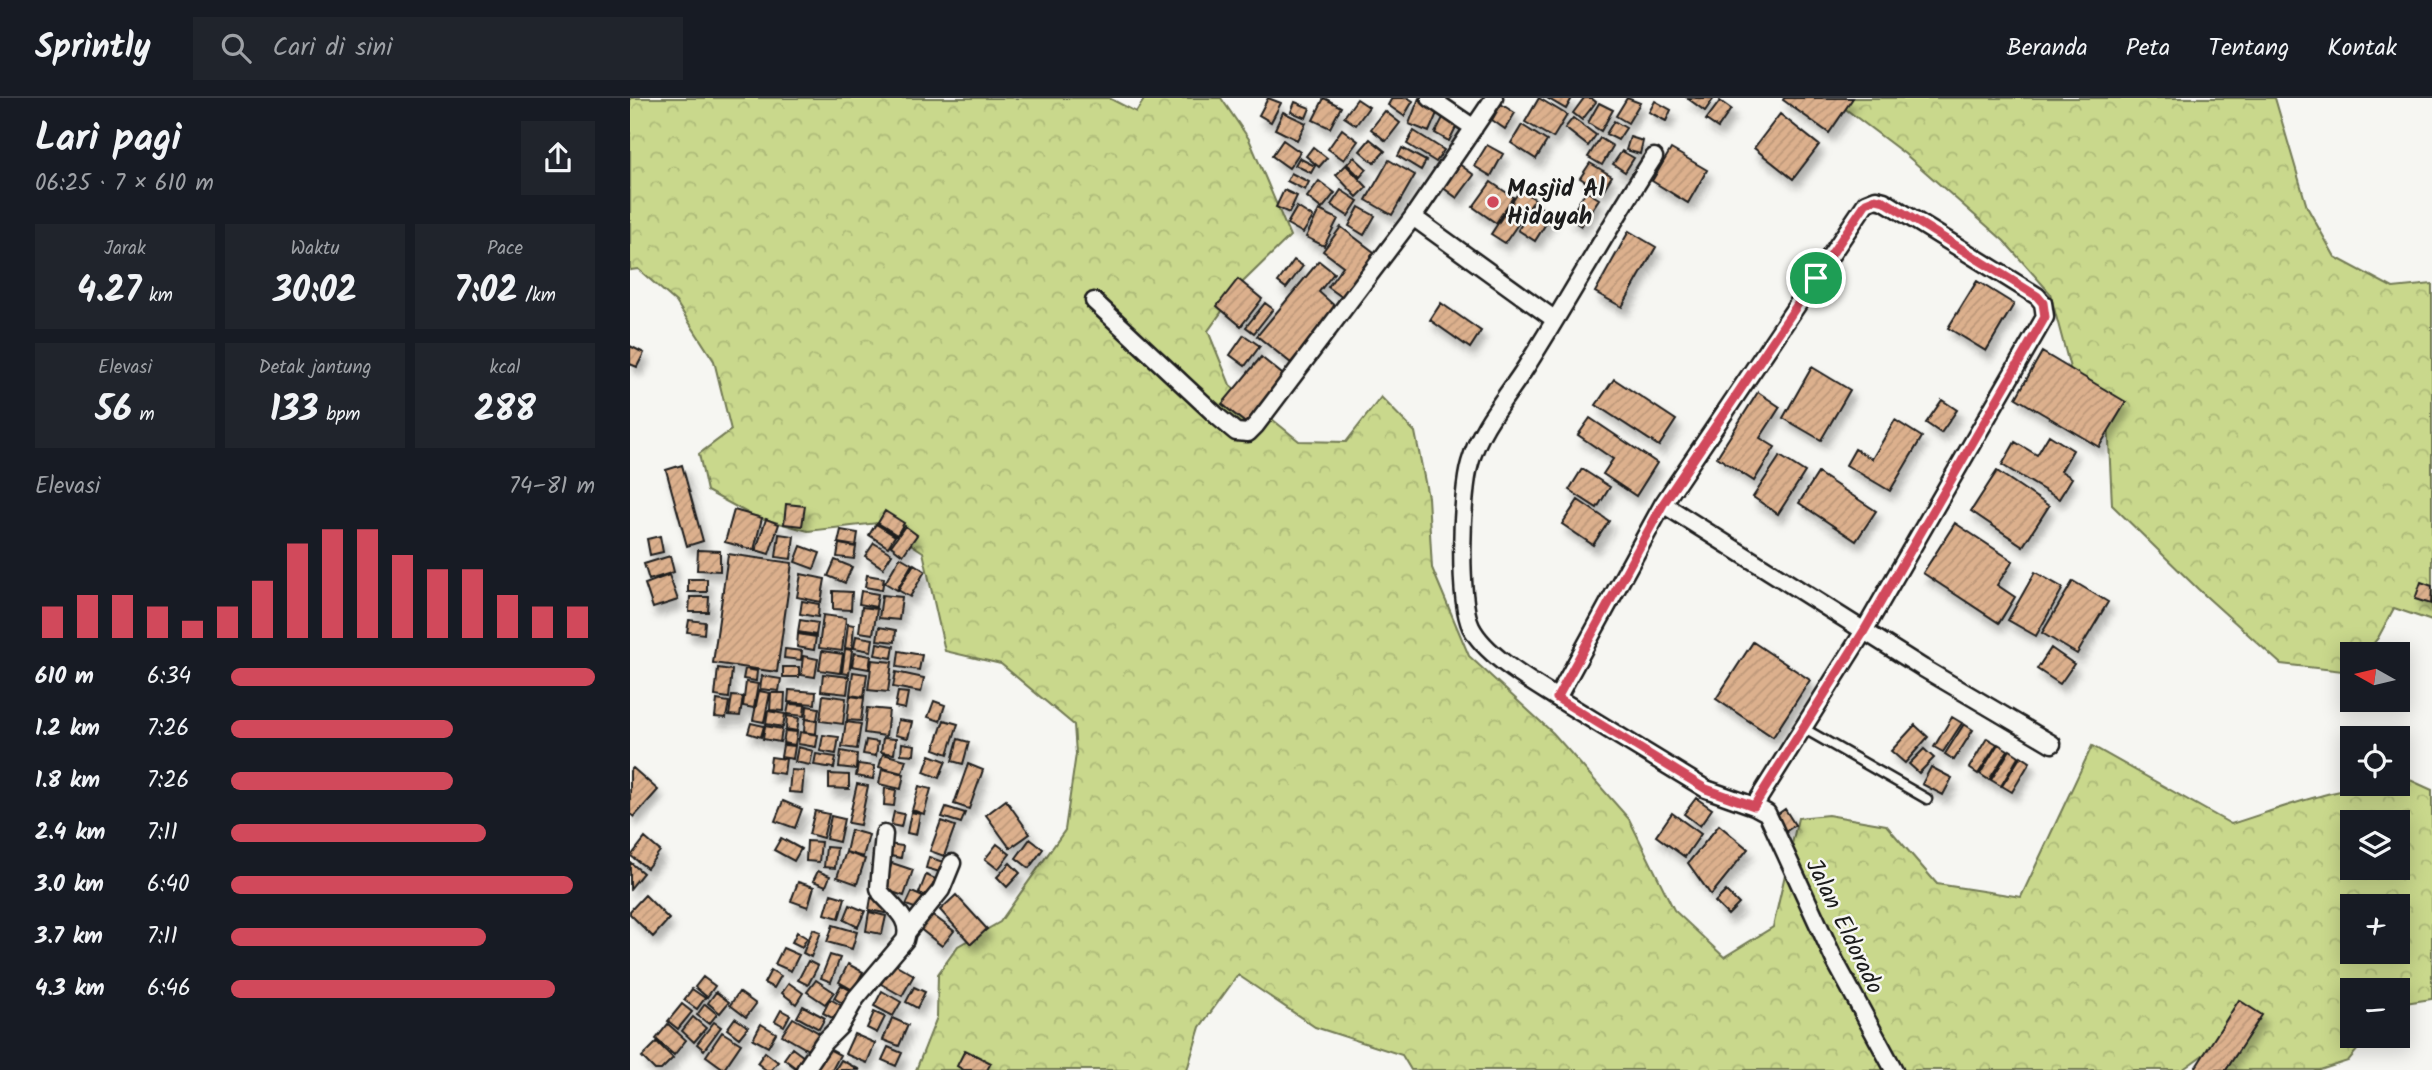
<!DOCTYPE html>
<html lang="id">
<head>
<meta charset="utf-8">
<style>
  body { margin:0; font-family:Kalam,sans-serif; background:#20242c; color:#f1f3f6; height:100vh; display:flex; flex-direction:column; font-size:26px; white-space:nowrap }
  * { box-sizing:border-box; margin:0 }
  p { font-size:23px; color:#9ea1a6 }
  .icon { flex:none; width:38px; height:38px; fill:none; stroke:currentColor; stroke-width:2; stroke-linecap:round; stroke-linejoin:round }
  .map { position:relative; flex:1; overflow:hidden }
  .details { display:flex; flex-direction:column; background:#171b24; width:630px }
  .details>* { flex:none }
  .needle { width:46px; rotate:278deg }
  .buttons { position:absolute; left:1710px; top:544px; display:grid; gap:14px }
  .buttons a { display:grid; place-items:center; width:70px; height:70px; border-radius:0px; background:#171b24; box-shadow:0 4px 18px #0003; font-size:35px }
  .pin { position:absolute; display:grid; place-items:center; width:60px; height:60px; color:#fff; margin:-30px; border:4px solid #fff; border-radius:50%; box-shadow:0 2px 7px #0007 }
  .round { display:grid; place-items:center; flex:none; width:74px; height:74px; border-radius:0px; background:#20242c }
  .headline { display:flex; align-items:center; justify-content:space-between; height:119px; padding:0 35px }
  h1 { font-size:38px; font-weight:700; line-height:52px }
  .stats { display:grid; grid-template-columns:repeat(3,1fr); gap:10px; height:119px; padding:7px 35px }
  .stats div { display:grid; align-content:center; border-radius:0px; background:#20242c; text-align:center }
  .stats b { font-size:35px; font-weight:700 }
  .stats small { font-size:19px; font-weight:400 }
  .stats p { font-size:19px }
  .chart { height:196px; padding:14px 35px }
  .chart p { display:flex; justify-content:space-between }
  .chart svg { width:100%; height:126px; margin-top:7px; stroke:#d1495b; stroke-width:6 }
  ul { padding:0 35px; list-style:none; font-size:23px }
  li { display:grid; grid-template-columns:112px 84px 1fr; align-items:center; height:52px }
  li i { height:18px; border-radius:9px; background:#d1495b }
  header { display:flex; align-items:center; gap:42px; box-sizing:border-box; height:98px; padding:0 35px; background:#171b24; border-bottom:2px solid #363941 }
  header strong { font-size:33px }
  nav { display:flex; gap:38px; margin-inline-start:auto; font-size:24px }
  .search { width:490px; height:63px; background:#20242c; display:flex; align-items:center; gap:18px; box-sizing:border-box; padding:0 24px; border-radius:0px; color:#9ea1a6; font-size:26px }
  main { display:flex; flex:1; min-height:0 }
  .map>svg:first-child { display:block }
  .forest { fill:url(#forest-crowns); stroke:#727a54; stroke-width:2; fill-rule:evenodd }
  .building { fill:url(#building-hatch); stroke:#1c1c1c; stroke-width:2; filter:url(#shadow) }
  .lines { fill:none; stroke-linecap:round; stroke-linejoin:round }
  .lane-casing { stroke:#1c1c1c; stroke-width:13 }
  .street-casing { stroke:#1c1c1c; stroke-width:21 }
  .lane { stroke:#f6f6f2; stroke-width:8 }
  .street { stroke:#f6f6f2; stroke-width:16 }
  .route-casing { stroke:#fff; stroke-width:14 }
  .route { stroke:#d1495b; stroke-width:9 }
  .poi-dot { fill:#d1495b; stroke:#f6f6f2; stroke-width:2.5 }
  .labels { text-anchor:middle; stroke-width:5; stroke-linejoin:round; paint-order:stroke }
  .poi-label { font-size:24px; font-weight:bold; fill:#1c1c1c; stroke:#f6f6f2; text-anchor:start }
  .street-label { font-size:24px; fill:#1c1c1c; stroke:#f6f6f2 }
</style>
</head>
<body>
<header>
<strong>Sprintly</strong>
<div class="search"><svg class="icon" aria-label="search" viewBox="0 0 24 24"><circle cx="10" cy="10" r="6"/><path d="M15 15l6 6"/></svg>Cari di sini</div>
<nav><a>Beranda</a><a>Peta</a><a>Tentang</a><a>Kontak</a></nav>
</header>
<main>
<section class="details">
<div class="headline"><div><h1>Lari pagi</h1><p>06:25 · 7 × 610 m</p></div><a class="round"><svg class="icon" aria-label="share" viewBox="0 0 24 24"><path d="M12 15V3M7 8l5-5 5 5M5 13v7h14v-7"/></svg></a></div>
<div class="stats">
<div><p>Jarak</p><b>4.27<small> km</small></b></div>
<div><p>Waktu</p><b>30:02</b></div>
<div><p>Pace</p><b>7:02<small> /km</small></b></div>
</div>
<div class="stats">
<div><p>Elevasi</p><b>56<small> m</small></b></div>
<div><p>Detak jantung</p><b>133<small> bpm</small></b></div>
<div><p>kcal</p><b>288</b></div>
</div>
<div class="chart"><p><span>Elevasi</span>74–81 m</p>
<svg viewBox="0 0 160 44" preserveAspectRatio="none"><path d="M5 44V33M15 44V29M25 44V29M35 44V33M45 44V38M55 44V33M65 44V24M75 44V11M85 44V6M95 44V6M105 44V15M115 44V20M125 44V20M135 44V29M145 44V33M155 44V33"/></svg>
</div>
<ul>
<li><b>610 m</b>6:34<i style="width:100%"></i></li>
<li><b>1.2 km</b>7:26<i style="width:61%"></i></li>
<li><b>1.8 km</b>7:26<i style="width:61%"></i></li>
<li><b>2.4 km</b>7:11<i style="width:70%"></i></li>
<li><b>3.0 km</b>6:40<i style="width:94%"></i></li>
<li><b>3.7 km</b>7:11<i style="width:70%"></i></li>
<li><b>4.3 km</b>6:46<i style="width:89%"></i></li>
</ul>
</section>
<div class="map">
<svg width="1802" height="972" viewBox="0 0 1802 972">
  <defs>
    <pattern id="forest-crowns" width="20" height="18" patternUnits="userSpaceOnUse" patternTransform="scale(1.75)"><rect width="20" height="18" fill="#c9d88c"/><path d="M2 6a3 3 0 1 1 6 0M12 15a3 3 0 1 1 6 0" fill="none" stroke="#acb978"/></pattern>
    <pattern id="building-hatch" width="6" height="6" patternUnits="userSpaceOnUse" patternTransform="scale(1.75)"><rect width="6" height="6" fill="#dcb08d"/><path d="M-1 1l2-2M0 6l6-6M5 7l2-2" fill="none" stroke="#bc9779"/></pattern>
    <filter id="shadow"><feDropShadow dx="4.5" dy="8" stdDeviation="3.5" flood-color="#0004"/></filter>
  </defs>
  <rect width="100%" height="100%" fill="#f6f6f2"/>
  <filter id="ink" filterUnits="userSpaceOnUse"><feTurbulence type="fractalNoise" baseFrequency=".0143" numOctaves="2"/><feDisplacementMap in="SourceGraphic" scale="14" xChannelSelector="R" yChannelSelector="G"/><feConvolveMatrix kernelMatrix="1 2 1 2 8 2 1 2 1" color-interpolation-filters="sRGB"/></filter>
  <g filter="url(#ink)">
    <path class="forest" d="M0,0H479L506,14L515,0H591L619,41L660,138L613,184L578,233L600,287L669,343L716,344L751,299L785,334L798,399L802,470L839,558L923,635L999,721L1044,812L1094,859L1143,829L1168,720L1198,717L1256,727L1307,786L1391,799L1462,648L1601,726C1655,709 1711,686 1768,686V683L1778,681L1802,692V901L1768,906V892H1722V938H1739L1718,963L1690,972H1597L1599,938L1552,972H781L772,957L685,929L608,877L570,929L557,972H286L307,919L308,876L328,848L370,824L435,732L446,656L444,627L371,566L315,553L293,454L248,425L178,433L123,418L77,393L69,356L101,332L84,263L46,204L8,171L0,172ZM1722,724H1768V770H1722ZM1722,808H1768V854H1722Z
      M1201,0H1645L1677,109L1705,159L1763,190L1802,186V523L1764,510L1748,540L1735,556H1722L1721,574L1651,566L1568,491L1482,407L1478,322L1444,285L1420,195L1374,143L1275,56Z"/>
    <path class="building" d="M638,0L651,5L641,24L629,17Z
      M694,0L711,9L700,30L683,22Z
      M762,0H778L783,3L774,18L758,7Z
      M789,0L810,8L799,34L779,26Z
      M909,0L937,17L923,40L895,24Z
      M917,0H942L936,11Z
      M954,0H961L966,4L952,22L943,15Z
      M997,0L1010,5L998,25L986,18Z
      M1057,0H1084L1075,13Z
      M1154,0H1223L1199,35L1153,2Z
      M727,1L739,9L726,27L714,19Z
      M1025,3L1041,12L1036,23L1019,14Z
      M1090,3L1101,11L1088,30L1076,22Z
      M665,4L680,10L676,20L661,14Z
      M969,5L983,12L971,33L958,25Z
      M871,6L885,15L875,31L862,22Z
      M755,13L770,25L756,43L741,31Z
      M653,14L676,25L667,42L645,31Z
      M815,16L829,23L819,43L805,35Z
      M1150,16L1189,47L1163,81L1124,50Z
      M943,20L966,37L958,48L935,30Z
      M984,23L996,30L988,42L976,36Z
      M892,27L917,43L906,61L881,45Z
      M712,31L728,43L714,62L698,51Z
      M784,33L814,52L806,64L777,46Z
      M1000,39L1013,43L1010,56L996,52Z
      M970,40L983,48L972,67L958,59Z
      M740,41L755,53L744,65L730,53Z
      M653,42L670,54L659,70L642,58Z
      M857,47L873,56L861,78L844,68Z
      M683,49L697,60L689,69L676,58Z
      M772,50L796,63L791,72L768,58Z
      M1041,51L1077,72L1058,105L1022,83Z
      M992,53L1004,60L995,74L983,66Z
      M724,59L737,71L730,79L717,66Z
      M669,60L685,68L681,75L665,67Z
      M759,62L785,77L762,117L736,102Z
      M825,63L844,77L827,100L808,86Z
      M960,65L982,78L972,94L950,80Z
      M716,67L737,89L727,99L706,77Z
      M661,75L679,84L675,92L657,83Z
      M689,83L705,95L692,111L677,99Z
      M861,84L883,99L866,125L843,109Z
      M654,92L667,98L659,115L646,109Z
      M711,92L728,103L718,118L701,107Z
      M890,92L905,101L875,145L861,136Z
      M956,93L969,101L951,128L939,120Z
      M905,106L922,116L905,143L888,132Z
      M667,109L683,119L673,135L657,126Z
      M729,109L745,118L734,137L719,128Z
      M689,112L708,121L694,148L676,139Z
      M711,129L744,154L712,199L698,189L713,168L693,153Z
      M999,133L1026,149L992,209L965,194Z
      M664,162L673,168L656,190L648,184Z
      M689,163L704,175L689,194L706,209L661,265L627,238Z
      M608,181L632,201L611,228L587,208Z
      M1347,183L1384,206L1356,253L1318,230Z
      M635,205L643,211L624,235L616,229Z
      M811,205L851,233L840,250L800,222Z
      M614,237L630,248L615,268L600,257Z
      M0,248L14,255L7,269L0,266Z
      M1412,254L1496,304L1469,349L1386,300Z
      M631,259L657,280L618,327L592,306Z
      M1182,269L1220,292L1191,342L1153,320Z
      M984,281L1046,322L1029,348L966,307Z
      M1128,294L1150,309L1130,340L1145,349L1124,383L1087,359Z
      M1312,302L1327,312L1311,335L1296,325Z
      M960,320L1027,365L1006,398L973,376L983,361L948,337Z
      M1265,322L1292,339L1260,393L1216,367L1225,351L1242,361Z
      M1419,337L1443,352L1431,373L1442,380L1429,401L1372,367L1385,344L1407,357Z
      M1150,358L1175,374L1148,416L1123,399Z
      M52,367L73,443L57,448L36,372Z
      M952,371L980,389L967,410L939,392Z
      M1367,373L1419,408L1393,448L1341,413Z
      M1188,375L1246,413L1226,443L1169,405Z
      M948,402L979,423L963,447L932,426Z
      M156,406L175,408L172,428L154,426Z
      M104,412L132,420L124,452L95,444Z
      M255,413L274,425L267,437L248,425Z
      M136,421L149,426L139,456L126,452Z
      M1325,425L1383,463L1367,487L1385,499L1369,525L1293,475Z
      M246,426L265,438L258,449L239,437Z
      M275,428L287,437L273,457L261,448Z
      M211,432L228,435L226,448L208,445Z
      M149,436L164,438L161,461L146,459Z
      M30,438L33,454L20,457L17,441Z
      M244,445L262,456L253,470L235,458Z
      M209,446L226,449L224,461L207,459Z
      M171,448L190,455L184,471L165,464Z
      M68,452L90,453V473L67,472Z
      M98,456L162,465L147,574L83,565Z
      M40,458L44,474L19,482L14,466Z
      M270,459L282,466L267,492L255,485Z
      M205,462L222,469L215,485L198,478Z
      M284,466L295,473L280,499L268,492Z
      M1405,474L1433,490L1406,538L1378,522Z
      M171,476L195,481L191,504L167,499Z
      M39,477L48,502L23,510L15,486Z
      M237,477L254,480L252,492L235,489Z
      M58,481H77V494H58Z
      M1443,483L1478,504L1447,556L1412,535Z
      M1791,484L1802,488L1801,506L1785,501Z
      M203,493L222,494L221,512L203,511Z
      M231,493L248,496L246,509L229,506Z
      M252,497L272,499L269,522L249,520Z
      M60,499H79L78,514H59Z
      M172,503L189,506L188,519L170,516Z
      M232,509L247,511L243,536L229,534Z
      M193,517L216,520L212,553L189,550Z
      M59,522L75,524L74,536L57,534Z
      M170,522L188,525L186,537L168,534Z
      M218,526L224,527L222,551L215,550Z
      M249,529L266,532L265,544L247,542Z
      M168,536L186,539L184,552L167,549Z
      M226,538L243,541L241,553L224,550Z
      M1123,544L1180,582L1143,639L1086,601Z
      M247,545L264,548L262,560L245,557Z
      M1421,550L1444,566L1430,586L1407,571Z
      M155,551L172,553L171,562L154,560Z
      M215,551L222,552L219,576L212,575Z
      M192,553L213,556L210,575L189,572Z
      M269,553L292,557L289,572L267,569Z
      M224,555L241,558L239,571L222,568Z
      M173,558L188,561L185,579L171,577Z
      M242,562L262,564L258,594L238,592Z
      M153,569H169V579H153Z
      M88,570L102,572L99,600L85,598Z
      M115,571L127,573L126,583L113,581Z
      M223,574L237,576L234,599L220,597Z
      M266,574L294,580L291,594L263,589Z
      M193,576L219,579L217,596L191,593Z
      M132,578L151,581L149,593L130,591Z
      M116,584L128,586L124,610L113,608Z
      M159,592L186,594L185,606L158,604Z
      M129,593L140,595L134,624L123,622Z
      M268,594L278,595L275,611L265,609Z
      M141,595H155L154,613L140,612Z
      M193,597L216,600L213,626L190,623Z
      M102,598L113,599L110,618L99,617Z
      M220,598L234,600L231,623L217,622Z
      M87,602L99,604L96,620L85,619Z
      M304,603L315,607L310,623L298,619Z
      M159,606L175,607L174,618L157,616Z
      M177,608L189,610L187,622L176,621Z
      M237,610L259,612L256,638L234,635Z
      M138,613L155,616L153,629L136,626Z
      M157,618L169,620L167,633L156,631Z
      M1322,619L1332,625L1313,654L1304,649Z
      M175,621L187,623L186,636L174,634Z
      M268,622L282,624L278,640L265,637Z
      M314,622L328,626L318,656L304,651Z
      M216,624L231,626L227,651L212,649Z
      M121,625L134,628L131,639L118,635Z
      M1334,626L1343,632L1324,662L1315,656Z
      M1285,627L1298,639L1275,665L1261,653Z
      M135,628L152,631L150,644L133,641Z
      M155,633L167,634L165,647L153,645Z
      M170,634L188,637L186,649L168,646Z
      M193,637L209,639L206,656L190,653Z
      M253,640L266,641L264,656L251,654Z
      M1357,640L1367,646L1348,676L1339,670Z
      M328,641L339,644L333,666L322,663Z
      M236,642L248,644L246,658L233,656Z
      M272,645L285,647L284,657L271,656Z
      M1368,646L1378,652L1359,682L1350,676Z
      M153,647L165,648L163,661L151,659Z
      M168,649L183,653L180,667L165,664Z
      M1294,651L1304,660L1289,675L1279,666Z
      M1380,652L1389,658L1371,688L1361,682Z
      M211,653L227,656L226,671L209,669Z
      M186,656L206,659L204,670L184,667Z
      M253,656L276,662L272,675L249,669Z
      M300,657L316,663L309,680L294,674Z
      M1391,658L1400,664L1382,694L1372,688Z
      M141,659L156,661L154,676L139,674Z
      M228,666L245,668L243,681L226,678Z
      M338,666L353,672L339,711L324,706Z
      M1301,669L1322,680L1313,697L1292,686Z
      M3,670L28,692L4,719L0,716V673Z
      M252,671L274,676L271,691L249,686Z
      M161,672L174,673L172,695L159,694Z
      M199,676L219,677V691L199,690Z
      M227,686L238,688L230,727L218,725Z
      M289,688L301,691L294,716L282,712Z
      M255,690L266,692L264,708L254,707Z
      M1066,700L1082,711L1070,728L1054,716Z
      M376,702L400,736L380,750L356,717Z
      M153,703L172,711L165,730L145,723Z
      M316,709L335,715L331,725L312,719Z
      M1155,711L1165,727L1155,734L1145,718Z
      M185,713L199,716L193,740L179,736Z
      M264,714L274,716L271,729L261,727Z
      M281,714L290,716L286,737L277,735Z
      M1042,715L1071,736L1055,759L1026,738Z
      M201,718L214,721L209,744L196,741Z
      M311,723L325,728L314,758L300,753Z
      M1089,727L1118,751L1081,797L1058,765Z
      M221,732L239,737L233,759L216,754Z
      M15,740L30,753L17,770L1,758Z
      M151,740L171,751L164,763L144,752Z
      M400,741L413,751L399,770L386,760Z
      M177,743L191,744L189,764L176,763Z
      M258,746L273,748L271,760L256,757Z
      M367,746L380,756L368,771L355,761Z
      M196,749L207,750L205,770L194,769Z
      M216,754L235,761L227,786L207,779Z
      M299,759L313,764L310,774L296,770Z
      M0,764L13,775L0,791Z
      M262,765L283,772L274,798L253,791Z
      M380,765L390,775L377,789L367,779Z
      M188,773L200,778L196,788L183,783Z
      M296,777L308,782L301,800L289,795Z
      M168,784L184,789L178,809L161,803Z
      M1096,793L1109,806L1098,817L1085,804Z
      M282,794L295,800L290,812L276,807Z
      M201,796L215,800L209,820L195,816Z
      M15,797L39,821L23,839L0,816V813Z
      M326,797L357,831L341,846L310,812Z
      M241,800L257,803L255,815L239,812Z
      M220,807L235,813L228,829L214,822Z
      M239,814L256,818L252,836L236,833Z
      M300,815L324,833L312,848L289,830Z
      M203,827L227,834L222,851L197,844Z
      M183,831L191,834L181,859L173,855Z
      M167,834L177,840L172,849L162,844Z
      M153,850L169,857L161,873L145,866Z
      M200,857L210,860L201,884L191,880Z
      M178,863L188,868L178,887L168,882Z
      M263,865L284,877L272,898L251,886Z
      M218,866L233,874L223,892L209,884Z
      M141,872L151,878L144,890L134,885Z
      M73,879L85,888L77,899L65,889Z
      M186,882L204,894L195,906L177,894Z
      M159,885L173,895L166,906L152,895Z
      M211,887L224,894L217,908L204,900Z
      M284,889L295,894L287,910L276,904Z
      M62,891L75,900L67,911L54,902Z
      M252,893L271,904L263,918L244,908Z
      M86,894L99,904L90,915L78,905Z
      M109,894L126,906L116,919L100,907Z
      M200,901L214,909L206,922L193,915Z
      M1609,902L1632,917L1596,972H1564Z
      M52,906L62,914L48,931L38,923Z
      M75,906L87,916L79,926L67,917Z
      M173,908L195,920L189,931L167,919Z
      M151,912L160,917L154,928L145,923Z
      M244,914L255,919L247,935L237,930Z
      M63,919L76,930L64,944L52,933Z
      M105,920L118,929L109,940L97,931Z
      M163,920L189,935L180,953L152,937Z
      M262,920L278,927L269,948L253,942Z
      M84,924L91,929L74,952L67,946Z
      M38,926L56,942L44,957L26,941Z
      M131,926L146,935L138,949L123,941Z
      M92,934L111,946L94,971L76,958Z
      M224,936L245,945L237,965L215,956Z
      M27,944L43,960L31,972H25L12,959Z
      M195,949L210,957L202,972H183Z
      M258,949L272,955L266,968L252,962Z
      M162,950L174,959L166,970L154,961Z
      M335,952L361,965L357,972H334L327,968Z
      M135,954L148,964L141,972H136L127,965Z
      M211,962L230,972H205Z"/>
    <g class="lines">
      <g class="lane-casing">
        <path id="lane" d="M1173,630L1297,701"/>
      </g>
      <g class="street-casing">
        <path id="street" d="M800,0L844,30
          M864,0L783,119L924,221
          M464,203L588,319L606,334L618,335L626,327L783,119
          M1033,406L1293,570L1422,646
          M927,600C900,583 855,557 841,529C828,502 831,395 840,365C850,329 876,300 896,269C940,200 979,128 1024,59
          M1124,708L1234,533L1415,219L1413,205L1407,198L1254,103L1246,101L1236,105L1033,406L927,600L1076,691L1124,708L1137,715L1205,863L1264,972
          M278,833L311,792L322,765
          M175,972L194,944L210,928L226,900L275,842C282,822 264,810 251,795L249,790L254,736"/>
      </g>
      <use href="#lane" class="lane"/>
      <use href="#street" class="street"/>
    </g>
  </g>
  <g class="lines" filter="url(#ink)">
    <g class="route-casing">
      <path id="route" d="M1246,101L1254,103L1407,198L1413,205L1415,219L1234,533L1124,708L1076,691L927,600L1033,406L1236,105Z"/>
    </g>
    <use href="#route" class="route"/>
  </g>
  <circle class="poi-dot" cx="863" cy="104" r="7"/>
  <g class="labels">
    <g class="poi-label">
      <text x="877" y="98">Masjid Al<tspan x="877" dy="28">Hidayah</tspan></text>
    </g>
    <g class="street-label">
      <text transform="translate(1215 828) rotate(64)" y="8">Jalan Eldorado</text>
    </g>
  </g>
</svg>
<div class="buttons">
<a><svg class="needle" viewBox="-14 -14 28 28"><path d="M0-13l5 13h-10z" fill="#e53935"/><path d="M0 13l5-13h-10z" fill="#9ea1a6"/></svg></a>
<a><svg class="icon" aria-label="locate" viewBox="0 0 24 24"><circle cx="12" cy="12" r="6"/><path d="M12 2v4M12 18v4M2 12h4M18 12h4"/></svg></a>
<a><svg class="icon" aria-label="layers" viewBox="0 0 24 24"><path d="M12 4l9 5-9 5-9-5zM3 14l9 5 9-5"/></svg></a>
<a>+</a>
<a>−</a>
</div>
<div class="pin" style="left:1186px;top:180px;background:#1e9e55"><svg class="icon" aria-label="arrive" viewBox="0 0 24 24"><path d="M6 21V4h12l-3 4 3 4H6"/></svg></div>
</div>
</main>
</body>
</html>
